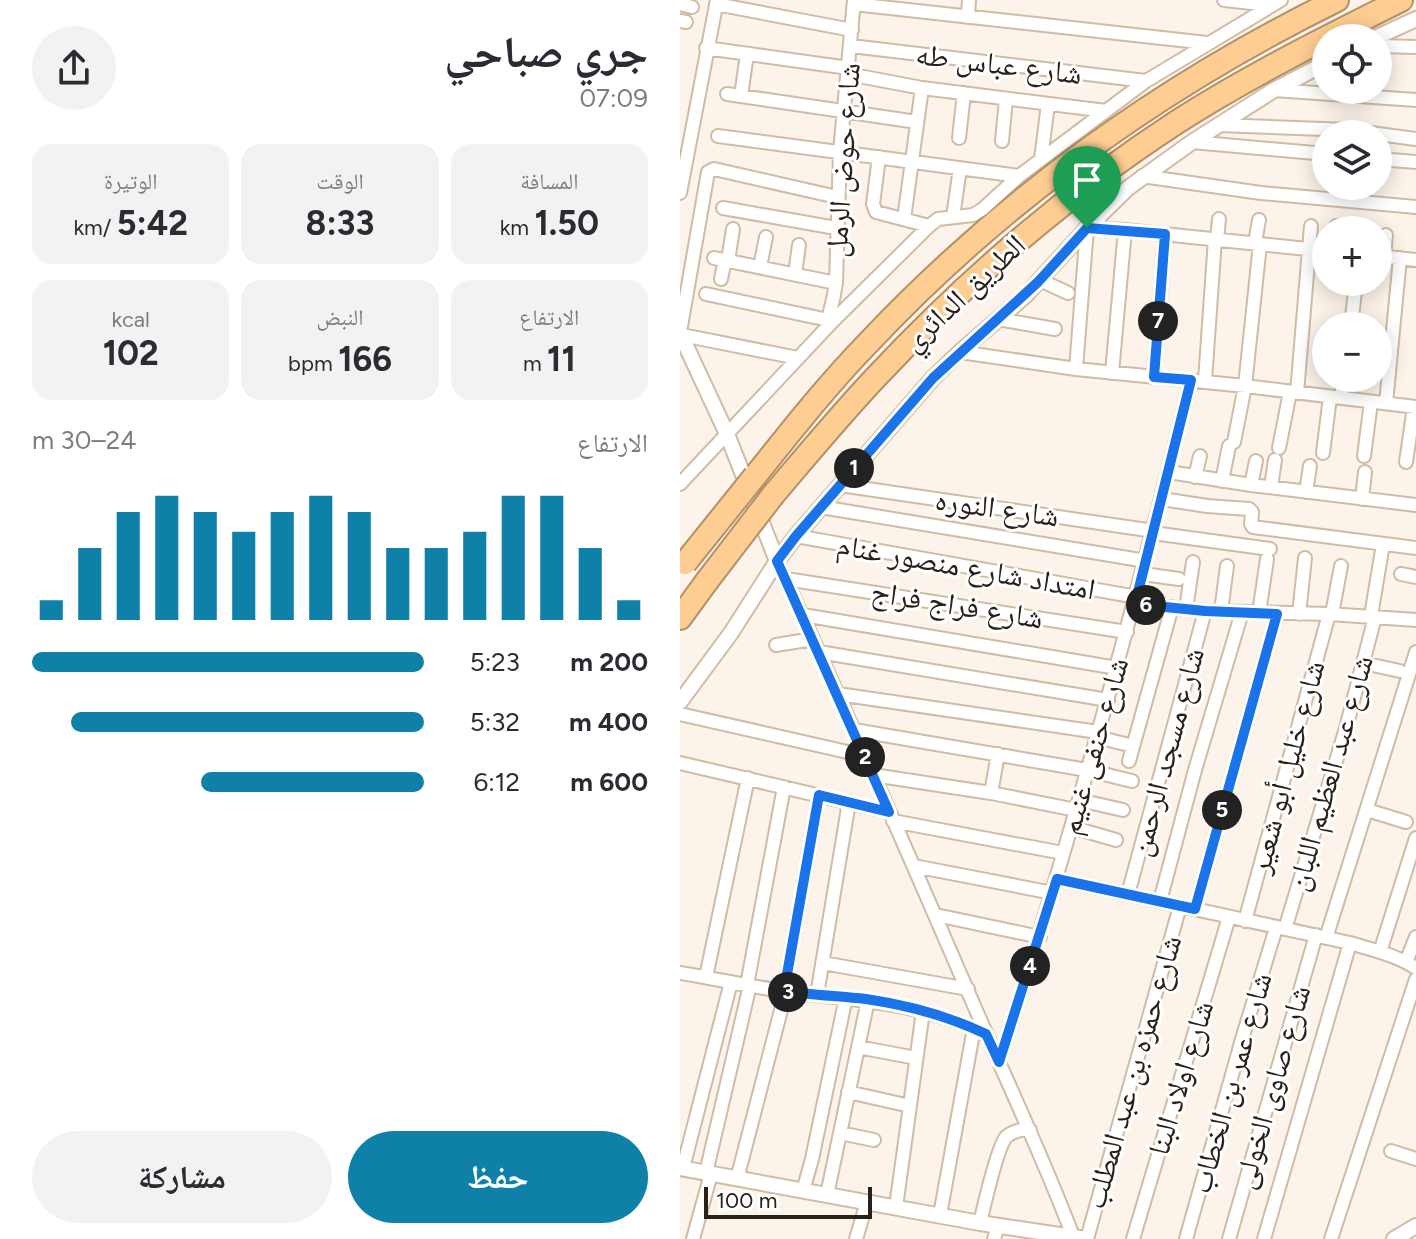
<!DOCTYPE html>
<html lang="ar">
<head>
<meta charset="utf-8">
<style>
  body { margin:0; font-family:Figtree,"Noto Naskh Arabic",sans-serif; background:#f2f2f3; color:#2b2b33; direction:rtl; height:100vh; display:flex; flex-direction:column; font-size:30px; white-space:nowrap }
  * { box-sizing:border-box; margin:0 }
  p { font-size:26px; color:#7c7c81 }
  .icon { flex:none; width:44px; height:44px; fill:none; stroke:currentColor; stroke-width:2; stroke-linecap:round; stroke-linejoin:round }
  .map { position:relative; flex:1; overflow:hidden; direction:ltr }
  .details { display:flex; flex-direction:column; background:#fff; width:680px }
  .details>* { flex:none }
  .fabs { position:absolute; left:632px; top:24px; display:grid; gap:16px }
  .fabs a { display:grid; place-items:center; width:80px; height:80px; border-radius:50%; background:#fff; box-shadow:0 4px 20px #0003; font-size:40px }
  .scale { position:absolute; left:24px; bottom:20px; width:168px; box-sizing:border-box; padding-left:8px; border:4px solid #292119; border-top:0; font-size:22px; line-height:28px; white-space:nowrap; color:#292119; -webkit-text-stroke:6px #fff; paint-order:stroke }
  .pin { position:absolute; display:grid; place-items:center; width:68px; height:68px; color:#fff; margin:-82px -34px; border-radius:50% 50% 50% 0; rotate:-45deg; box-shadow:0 0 8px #0007 }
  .pin .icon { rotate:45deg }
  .km { position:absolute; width:40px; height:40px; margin:-20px; border-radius:50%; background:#222; color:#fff; font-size:22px; line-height:40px; text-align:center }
  .round { display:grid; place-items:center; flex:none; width:84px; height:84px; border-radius:42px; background:#f2f2f3 }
  .headline { display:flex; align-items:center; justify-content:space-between; height:136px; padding:0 32px }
  h1 { font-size:44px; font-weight:700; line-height:60px }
  .figures { display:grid; grid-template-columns:repeat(3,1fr); gap:12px; height:136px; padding:8px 32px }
  .figures div { display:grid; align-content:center; border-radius:20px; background:#f2f2f3; text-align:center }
  .figures b { font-size:34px; font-weight:700 }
  .figures small { font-size:22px; font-weight:400 }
  .figures p { font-size:22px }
  .chart { height:224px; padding:16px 32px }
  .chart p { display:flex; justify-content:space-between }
  .chart svg { width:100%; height:144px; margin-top:8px; stroke:#0f81a8; stroke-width:6 }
  .action { display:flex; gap:16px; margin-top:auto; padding:16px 32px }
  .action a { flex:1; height:92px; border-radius:48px; background:#0f81a8; color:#fff; font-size:32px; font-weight:700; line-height:92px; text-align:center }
  .action a+a { background:#f2f2f3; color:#2b2b33 }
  ul { padding:0 32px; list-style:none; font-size:26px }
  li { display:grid; grid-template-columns:128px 96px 1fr; align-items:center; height:60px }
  li i { height:20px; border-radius:10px; background:#0f81a8 }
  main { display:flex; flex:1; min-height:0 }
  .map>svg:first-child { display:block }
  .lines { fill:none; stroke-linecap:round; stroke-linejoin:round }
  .minor-casing { stroke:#d0bca5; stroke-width:16 }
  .tertiary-casing { stroke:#d0bca5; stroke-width:18 }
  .motorway-casing { stroke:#b39168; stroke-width:26 }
  .minor { stroke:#fff; stroke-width:12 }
  .tertiary { stroke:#fff; stroke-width:14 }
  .motorway { stroke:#fdcd92; stroke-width:22 }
  .motorway-bridge-casing { stroke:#b39168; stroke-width:26; stroke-linecap:butt }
  .motorway-bridge { stroke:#fdcd92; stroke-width:22 }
  .route-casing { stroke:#fff; stroke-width:16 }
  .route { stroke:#1a73e8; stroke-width:10 }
  .labels { text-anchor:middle; stroke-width:6; stroke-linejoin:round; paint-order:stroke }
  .street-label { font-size:30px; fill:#292119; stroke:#fff }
</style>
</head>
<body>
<main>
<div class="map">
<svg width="736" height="1239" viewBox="0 0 736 1239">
  <rect width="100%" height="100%" fill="#fcf4ea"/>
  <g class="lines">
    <g class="minor-casing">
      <path id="minor" d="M544,0L590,5
        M0,4L12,7
        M36,4L172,30
        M174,4L527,43
        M288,17L289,0
        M0,21L6,22
        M171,46L466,81
        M698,46L736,47
        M26,48L169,68
        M168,74L242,88L426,111
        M594,90L736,100
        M47,94L237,122
        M61,96L67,54
        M538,125L669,130L698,134
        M698,134L736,139
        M38,136L339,176
        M279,138L284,93
        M322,141L326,99
        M512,142L646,154
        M199,157L193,204L196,212L249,226
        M361,159L368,104
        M698,159L736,162
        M462,176L581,193L736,207
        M0,193L37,0
        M43,208L156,228
        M273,217L280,168
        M224,219L242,88
        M655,230L656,226
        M537,239L539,219
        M575,243L579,220
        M698,256L736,260
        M704,257L706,235
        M34,258L156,283
        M48,261L53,229
        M80,267L86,237
        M115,274L119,245
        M41,279L45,260
        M360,280L388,293
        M26,294L153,321
        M318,319L375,329
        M148,320L154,295L156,283L160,152L174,0
        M671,326L676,282
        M0,332L28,172L34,169L157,197
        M2,335L118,358
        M280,352L396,369L565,386L736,407
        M396,369L407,228L445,230L646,251
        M432,373L445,230
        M474,377L485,234
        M525,381L535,239
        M617,393L631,226
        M661,398L664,378
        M706,403L720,258
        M554,442L565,386L580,244
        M599,448L610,392
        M643,453L650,397
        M684,456L691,402
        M726,462L734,407
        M489,472L571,485L736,505
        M515,477L520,456
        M542,481L549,446
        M0,484L153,321L249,226L258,219L293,215L303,209L339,176L466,81L601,0
        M160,485L474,531
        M571,485L576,461
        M591,487L595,460
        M626,492L630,466
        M482,499L527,506L569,509L572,512L571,524L573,527L736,548
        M682,499L685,472
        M141,507L466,561
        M473,533L590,549
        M116,536L457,597
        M97,561C170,717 237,875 306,1033C336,1101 368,1169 394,1239
        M463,574L499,579
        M721,574L736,577
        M106,579L447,632
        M455,604L525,611L649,614L736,620
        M506,609L513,562
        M541,611L547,566
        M579,613L587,559
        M619,614L625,558
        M652,614L661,566
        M123,615L437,668
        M691,616L703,544
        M96,645L133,639
        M139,652L428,700
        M683,663L720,671
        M158,694L418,732
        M0,714L185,756
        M174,730L407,770L452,781
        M417,737L453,746
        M449,761L492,607
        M0,763L209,812
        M193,775L311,793L396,810
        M311,793L318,754
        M399,800L443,810
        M687,810L726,822
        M213,821L383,853
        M391,827L436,840
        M234,866L373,893
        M377,879L670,943C693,950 716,955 736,968
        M448,894L525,611
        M480,901L515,770L562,612
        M515,909L597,614
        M256,915L360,937
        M565,921L649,614
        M605,929L666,728L695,617
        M646,938L736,652
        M700,952L736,838
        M726,962L736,937
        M143,963L288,989
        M0,973C36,979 73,987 109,992C179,1000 241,1003 306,1034
        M26,977L68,778
        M67,985L104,787
        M104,991L139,795
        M137,995L169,802
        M178,1047L236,1058
        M319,1062C392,837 454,609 511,380
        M168,1092L230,1106
        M160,1133L194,1140
        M711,1151L736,1159
        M3,1168L51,982
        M26,1173L70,985
        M57,1179L106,991
        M123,1191L132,1159L166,997
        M147,1195L188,1000
        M216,1207L243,1011
        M260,1215L294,1028
        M300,1223C304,1206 317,1148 326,1137C333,1131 341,1129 350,1130
        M13,1239L31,1174
        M176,1239L187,1202
        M314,1239L318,1226
        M407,1239L500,906
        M453,1239L549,917
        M506,1239L562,1039L596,928
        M549,1239L636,935
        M584,1239L670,943
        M651,1239L736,979"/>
    </g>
    <g class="tertiary-casing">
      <path id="tertiary" d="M695,38L736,19
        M0,333L47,434L97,561
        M0,702L51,633L97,561L116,536L253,378L280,352L346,295L407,228L448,188L512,142L594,90L646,63
        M0,1168L300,1223L406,1239
        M714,1239L736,1226"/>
    </g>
    <g class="motorway-casing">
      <path id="motorway" d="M75,476C112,430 148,384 189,342C323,200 482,86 657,0
        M93,495C127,455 161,414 197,376C286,281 388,193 497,122C569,76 645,38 721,0
        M0,618L27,581"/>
    </g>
    <use href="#minor" class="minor"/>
    <use href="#tertiary" class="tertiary"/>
    <use href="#motorway" class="motorway"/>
    <g class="motorway-bridge-casing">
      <path id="motorway-bridge" d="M5,563L75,476
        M27,581L93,495"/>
    </g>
    <use href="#motorway-bridge" class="motorway-bridge"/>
  </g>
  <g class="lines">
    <g class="route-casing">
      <path id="route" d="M407,228L485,234L474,377L511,380L455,604L525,611L597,614L515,909L377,879L319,1062L306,1034C268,1016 227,1005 186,999C159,996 131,995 104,991L139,795L209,812L97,561L116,536L253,378L358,282Z"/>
    </g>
    <use href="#route" class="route"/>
  </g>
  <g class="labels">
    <g class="street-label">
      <text transform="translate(319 64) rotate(7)" y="10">شارع عباس طه</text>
      <text transform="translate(163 160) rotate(-86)" y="10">شارع حوض الرمل</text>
      <text transform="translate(284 293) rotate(-43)" y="10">الطريق الدائري</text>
      <text transform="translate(317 508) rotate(8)" y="10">شارع النوره</text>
      <text transform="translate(286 567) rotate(10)" y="10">امتداد شارع منصور غنام</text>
      <text transform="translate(277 605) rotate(9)" y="10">شارع فراج فراج</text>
      <text transform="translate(414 746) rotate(-74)" y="10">شارع حنفى غنيم</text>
      <text transform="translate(487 752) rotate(-75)" y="10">شارع مسجد الرحمن</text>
      <text transform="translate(607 767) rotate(-75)" y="10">شارع خليل أبو شعير</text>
      <text transform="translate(650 773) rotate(-74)" y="10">شارع عبد العظيم اللبان</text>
      <text transform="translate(453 1072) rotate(-74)" y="10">شارع حمزه بن عبد المطلب</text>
      <text transform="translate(501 1078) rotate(-73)" y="10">شارع اولاد البنا</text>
      <text transform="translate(551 1083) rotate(-74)" y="10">شارع عمر بن الخطاب</text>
      <text transform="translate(592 1087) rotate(-74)" y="10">شارع صاوى الخولى</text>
    </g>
  </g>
</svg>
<div class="fabs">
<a><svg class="icon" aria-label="locate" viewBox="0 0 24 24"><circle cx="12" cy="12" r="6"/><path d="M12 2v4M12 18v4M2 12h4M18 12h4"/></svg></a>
<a><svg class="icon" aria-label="layers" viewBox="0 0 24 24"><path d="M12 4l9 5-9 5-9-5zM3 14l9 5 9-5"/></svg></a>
<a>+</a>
<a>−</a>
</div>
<div class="scale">100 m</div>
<div class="pin" style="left:407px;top:228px;background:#1e9e55"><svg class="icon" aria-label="arrive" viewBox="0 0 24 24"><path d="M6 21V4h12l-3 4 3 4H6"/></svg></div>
<b class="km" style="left:174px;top:468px">1</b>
<b class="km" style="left:185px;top:757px">2</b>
<b class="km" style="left:108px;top:992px">3</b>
<b class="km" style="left:350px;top:966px">4</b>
<b class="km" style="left:542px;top:810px">5</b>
<b class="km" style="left:466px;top:605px">6</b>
<b class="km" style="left:478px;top:321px">7</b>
</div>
<section class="details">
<div class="headline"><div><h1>جري صباحي</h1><p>07:09</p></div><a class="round"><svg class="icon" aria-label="share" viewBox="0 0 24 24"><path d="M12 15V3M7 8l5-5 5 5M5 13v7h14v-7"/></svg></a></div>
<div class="figures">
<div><p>المسافة</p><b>1.50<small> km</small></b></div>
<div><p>الوقت</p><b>8:33</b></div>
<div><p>الوتيرة</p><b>5:42<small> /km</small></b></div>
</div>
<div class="figures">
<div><p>الارتفاع</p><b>11<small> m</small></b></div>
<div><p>النبض</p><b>166<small> bpm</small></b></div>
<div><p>kcal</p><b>102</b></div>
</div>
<div class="chart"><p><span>الارتفاع</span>24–30 m</p>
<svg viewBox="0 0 160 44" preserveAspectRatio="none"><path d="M5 44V38M15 44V22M25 44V11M35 44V6M45 44V11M55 44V17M65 44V11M75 44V6M85 44V11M95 44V22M105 44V22M115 44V17M125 44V6M135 44V6M145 44V22M155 44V38"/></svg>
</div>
<ul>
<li><b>200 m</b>5:23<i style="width:100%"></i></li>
<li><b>400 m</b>5:32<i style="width:90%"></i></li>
<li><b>600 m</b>6:12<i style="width:57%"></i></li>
</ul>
<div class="action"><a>حفظ</a><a>مشاركة</a></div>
</section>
</main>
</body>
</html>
